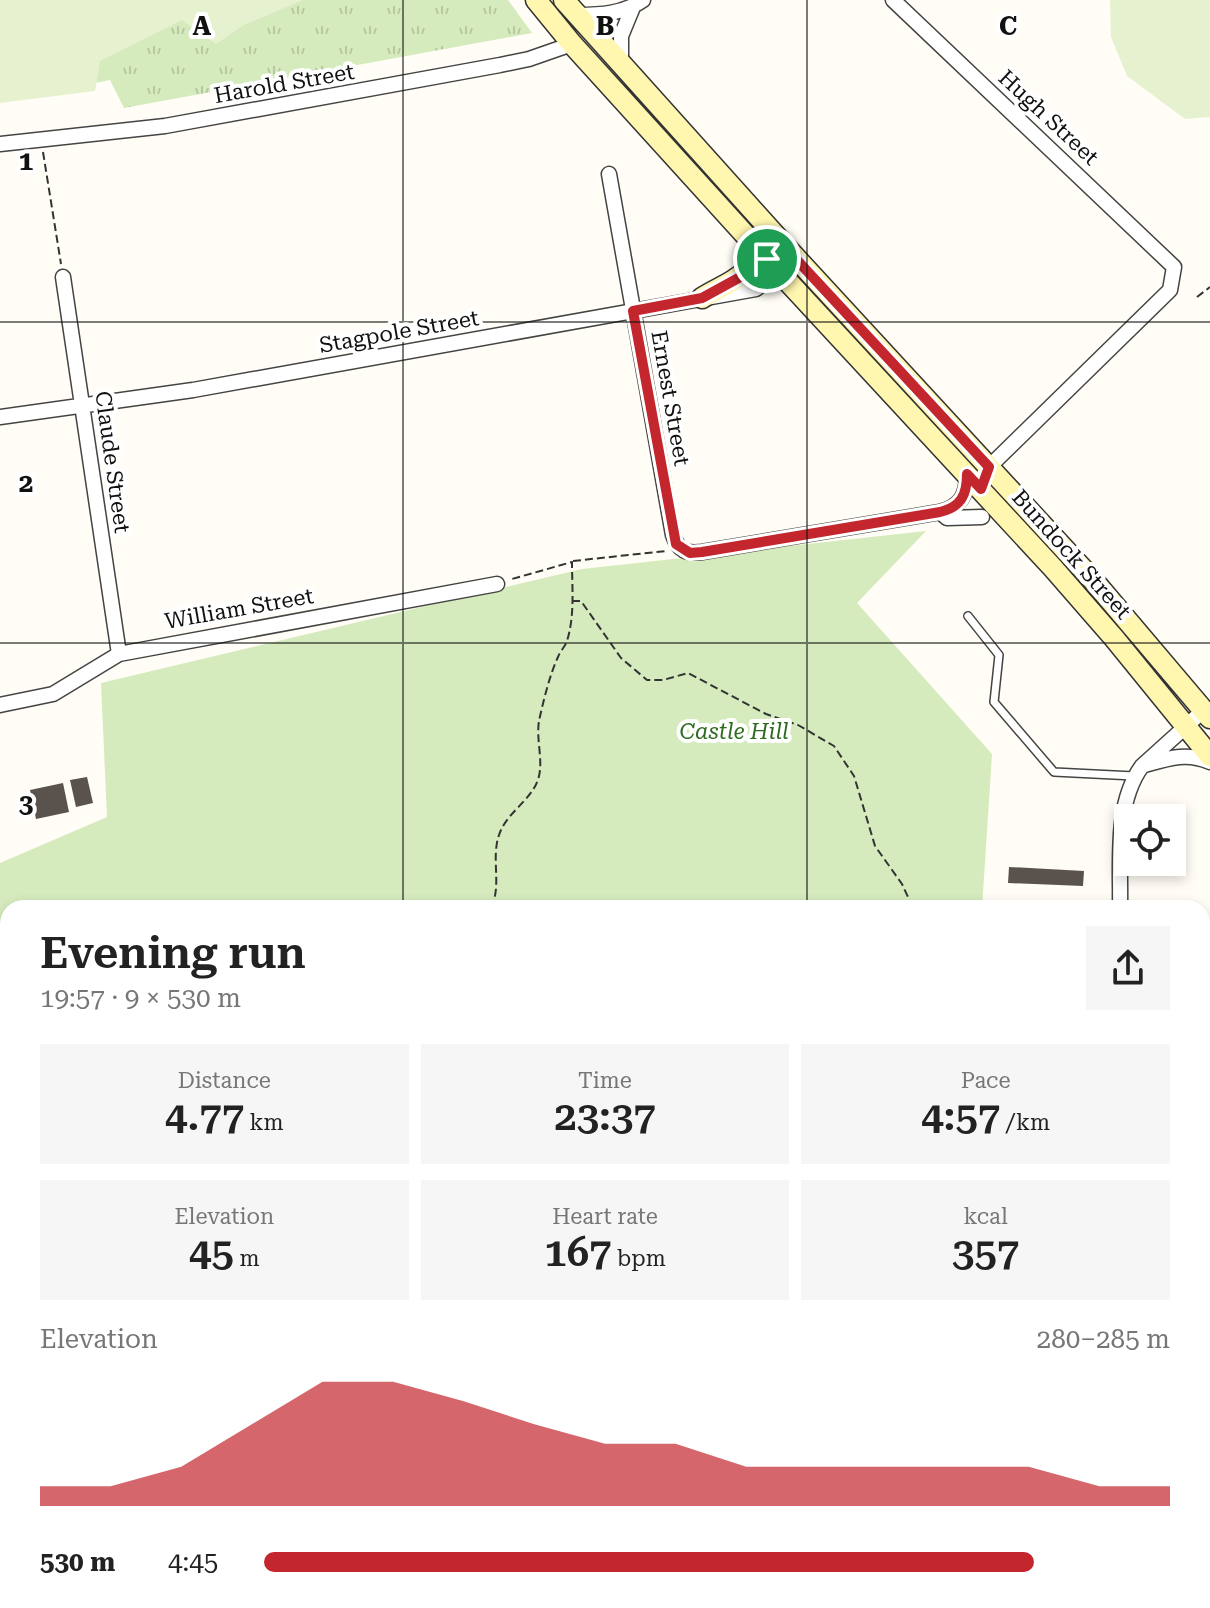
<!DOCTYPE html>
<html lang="en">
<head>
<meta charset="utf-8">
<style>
  body { margin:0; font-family:"Roboto Serif",serif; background:#f6f6f6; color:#222; height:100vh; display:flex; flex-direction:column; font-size:30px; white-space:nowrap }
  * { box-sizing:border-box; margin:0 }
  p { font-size:26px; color:#767676 }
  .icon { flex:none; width:44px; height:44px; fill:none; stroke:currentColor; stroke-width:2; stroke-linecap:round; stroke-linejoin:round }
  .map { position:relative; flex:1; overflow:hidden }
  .drawer { position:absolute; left:0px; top:900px; width:1210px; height:708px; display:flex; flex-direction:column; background:#fff; border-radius:24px 24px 0 0; box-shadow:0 4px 12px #0003 }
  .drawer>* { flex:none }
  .tools { position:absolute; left:1114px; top:804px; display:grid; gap:16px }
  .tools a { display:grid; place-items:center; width:72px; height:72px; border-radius:0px; background:#fff; box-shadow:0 4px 12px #0003; font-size:40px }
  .pin { position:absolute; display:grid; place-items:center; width:68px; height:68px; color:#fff; margin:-34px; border:4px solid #fff; border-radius:50%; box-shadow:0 2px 8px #0007 }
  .round { display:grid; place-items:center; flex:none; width:84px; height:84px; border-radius:0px; background:#f6f6f6 }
  .overview { display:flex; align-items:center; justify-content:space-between; height:136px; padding:0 40px }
  h1 { font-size:44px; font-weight:600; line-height:60px }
  .stats { display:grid; grid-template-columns:repeat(3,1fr); gap:12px; height:136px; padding:8px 40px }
  .stats div { display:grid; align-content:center; border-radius:0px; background:#f6f6f6; text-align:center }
  .stats b { font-size:40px; font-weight:600 }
  .stats small { font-size:22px; font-weight:400 }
  .stats p { font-size:22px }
  .chart { height:224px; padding:16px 40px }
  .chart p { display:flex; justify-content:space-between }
  .chart svg { width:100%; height:144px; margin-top:8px; fill:#c4262e; opacity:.7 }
  ul { padding:0 40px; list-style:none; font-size:26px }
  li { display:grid; grid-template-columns:128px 96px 1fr; align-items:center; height:60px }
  li i { height:20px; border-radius:10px; background:#c4262e }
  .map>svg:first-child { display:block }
  .grass { fill:#d5ebbd }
  .park { fill:url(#park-tufts) }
  .pitch { fill:#e6f2cf }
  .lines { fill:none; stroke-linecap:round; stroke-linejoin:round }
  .stream { stroke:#3f96cf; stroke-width:4 }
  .building { fill:#5a524d }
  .service-casing { stroke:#444; stroke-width:10 }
  .minor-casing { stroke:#444; stroke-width:17 }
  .secondary-casing { stroke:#333; stroke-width:23 }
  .path { stroke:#333; stroke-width:2; stroke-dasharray:8 4; stroke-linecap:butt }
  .service { stroke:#fff; stroke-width:7 }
  .minor { stroke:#fff; stroke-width:14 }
  .secondary { stroke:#fff6b0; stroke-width:20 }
  .route-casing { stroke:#fff; stroke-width:16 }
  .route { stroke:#c4262e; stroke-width:10 }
  .grid { fill:none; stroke:#111; stroke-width:2; stroke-opacity:0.55 }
  .labels { text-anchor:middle; stroke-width:8; stroke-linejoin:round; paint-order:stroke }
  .street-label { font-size:22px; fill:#111; stroke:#fff }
  .park-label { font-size:22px; font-style:italic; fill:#2f6b1f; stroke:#fff }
  .grid-label { font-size:26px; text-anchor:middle; font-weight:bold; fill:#111; stroke:#fff; stroke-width:8; stroke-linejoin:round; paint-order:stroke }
</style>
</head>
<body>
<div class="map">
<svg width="1210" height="1608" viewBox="0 0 1210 1608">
  <defs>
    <pattern id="park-tufts" width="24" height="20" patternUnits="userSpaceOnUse" patternTransform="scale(2)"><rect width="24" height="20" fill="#d5ebbd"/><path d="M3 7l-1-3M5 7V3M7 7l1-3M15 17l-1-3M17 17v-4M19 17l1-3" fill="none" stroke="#b6c8a1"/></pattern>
  </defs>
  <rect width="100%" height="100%" fill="#fffdf5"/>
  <path class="grass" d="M926,531L857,603L992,754L982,908H8V1600H791L790,1608H0V863L107,817L101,683L582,569Z
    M883,1600H1097L1095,1608H1032Z"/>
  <path class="park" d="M0,0H508L532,33L124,108L110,80L0,102Z"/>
  <path class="pitch" d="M0,0H303L244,25L216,44L182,20L100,61L95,91L0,103Z
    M1110,0H1210V117L1185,119L1127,76L1111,37Z"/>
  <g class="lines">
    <path class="stream" d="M0,1318L8,1317"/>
  </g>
  <path class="building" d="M87,777L93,803L76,807L70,780Z
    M63,783L69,812L36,819L30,790Z
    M1009,867L1084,871L1083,886L1008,883Z"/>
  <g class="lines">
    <g class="service-casing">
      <path id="service" d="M968,616L999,655L994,702L1054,772L1134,776"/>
    </g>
    <g class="minor-casing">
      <path id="minor" d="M893,0L1174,267L1170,290L989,467L984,474L981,489
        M577,15C600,15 623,14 643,0
        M621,65V36L633,7
        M0,144L165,126L500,65L529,59L572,44
        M609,174L673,535C678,551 687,554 702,552L940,512L947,518L982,517
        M63,277L119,654
        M0,417L193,390L756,289L786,266
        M940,512C961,506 967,495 967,474
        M0,705L53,694L119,654L497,584
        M1145,765C1169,758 1187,752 1210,762
        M1120,908C1121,863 1114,804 1142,766L1204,710
        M1202,1019H1210
        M1202,1265L1210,1266"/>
    </g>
    <g class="secondary-casing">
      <path id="secondary" d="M536,0L572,44L767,259L1053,568L1114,638L1210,756
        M564,0L784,245L1093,580L1210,718
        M702,298C725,283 753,278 756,246"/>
    </g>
    <path class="path" d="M43,152L61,264
      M1197,297L1210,287
      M573,561L666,551
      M572,601H581L621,658L647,680H663L688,673L766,714L798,725L834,746L854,776L875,846L902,884L913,908
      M491,908C503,883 489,856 501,830C510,810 534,798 539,776C543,759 536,739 539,721C543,702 550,674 558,657C560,651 565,647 567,641C575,615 572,588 572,562L512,579
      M120,1608L126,1605L127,1600
      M842,1608L862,1600
      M1080,1608L1082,1600"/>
    <use href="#service" class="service"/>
    <use href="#minor" class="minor"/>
    <use href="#secondary" class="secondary"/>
  </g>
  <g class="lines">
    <g class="route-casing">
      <path id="route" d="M756,246L779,272L795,258L989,467L981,489L967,474C967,495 961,507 940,512L702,552L690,553L676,544L633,311L702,298L744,275L755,257Z"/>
    </g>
    <use href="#route" class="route"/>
  </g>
  <path class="grid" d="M403,0V908M807,0V908M0,322H1210M0,643H1210M0,965H8M1202,965H1210M0,1286H8M1202,1286H1210M403,1600V1608M807,1600V1608"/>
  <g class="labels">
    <g class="street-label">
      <text transform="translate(284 83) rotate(-10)" y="8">Harold Street</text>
      <text transform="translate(1049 117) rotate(43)" y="8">Hugh Street</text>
      <text transform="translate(399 331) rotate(-10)" y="8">Stagpole Street</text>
      <text transform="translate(671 398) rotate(80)" y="8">Ernest Street</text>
      <text transform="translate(113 462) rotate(82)" y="8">Claude Street</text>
      <text transform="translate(1072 554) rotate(48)" y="8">Bundock Street</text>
      <text transform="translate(239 608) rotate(-10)" y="8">William Street</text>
    </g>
    <g class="park-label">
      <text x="734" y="739">Castle Hill</text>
    </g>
  </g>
  <g class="grid-label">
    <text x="202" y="35">A</text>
    <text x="605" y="35">B</text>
    <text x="1008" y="35">C</text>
    <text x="26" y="170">1</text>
    <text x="26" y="492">2</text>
    <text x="26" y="813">3</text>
  </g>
</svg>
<div class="tools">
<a><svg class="icon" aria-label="locate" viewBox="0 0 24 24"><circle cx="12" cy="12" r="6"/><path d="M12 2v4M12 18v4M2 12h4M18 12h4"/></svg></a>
</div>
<div class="pin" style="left:767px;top:259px;background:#1e9e55"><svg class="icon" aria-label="arrive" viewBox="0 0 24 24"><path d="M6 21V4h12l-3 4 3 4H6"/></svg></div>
<section class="drawer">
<div class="overview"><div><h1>Evening run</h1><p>19:57 · 9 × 530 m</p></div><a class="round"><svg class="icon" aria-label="share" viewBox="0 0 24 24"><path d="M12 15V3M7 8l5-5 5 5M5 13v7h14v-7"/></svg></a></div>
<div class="stats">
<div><p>Distance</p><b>4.77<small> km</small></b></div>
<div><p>Time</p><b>23:37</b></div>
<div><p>Pace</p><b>4:57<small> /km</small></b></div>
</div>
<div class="stats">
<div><p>Elevation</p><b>45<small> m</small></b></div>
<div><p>Heart rate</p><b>167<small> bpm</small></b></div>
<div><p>kcal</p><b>357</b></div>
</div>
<div class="chart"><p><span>Elevation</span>280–285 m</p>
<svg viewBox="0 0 160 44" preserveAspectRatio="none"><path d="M0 44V38L10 38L20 32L30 19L40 6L50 6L60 12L70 19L80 25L90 25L100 32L110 32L120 32L130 32L140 32L150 38L160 38V44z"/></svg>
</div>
<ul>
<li><b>530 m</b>4:45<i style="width:85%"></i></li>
</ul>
</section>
</div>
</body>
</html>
